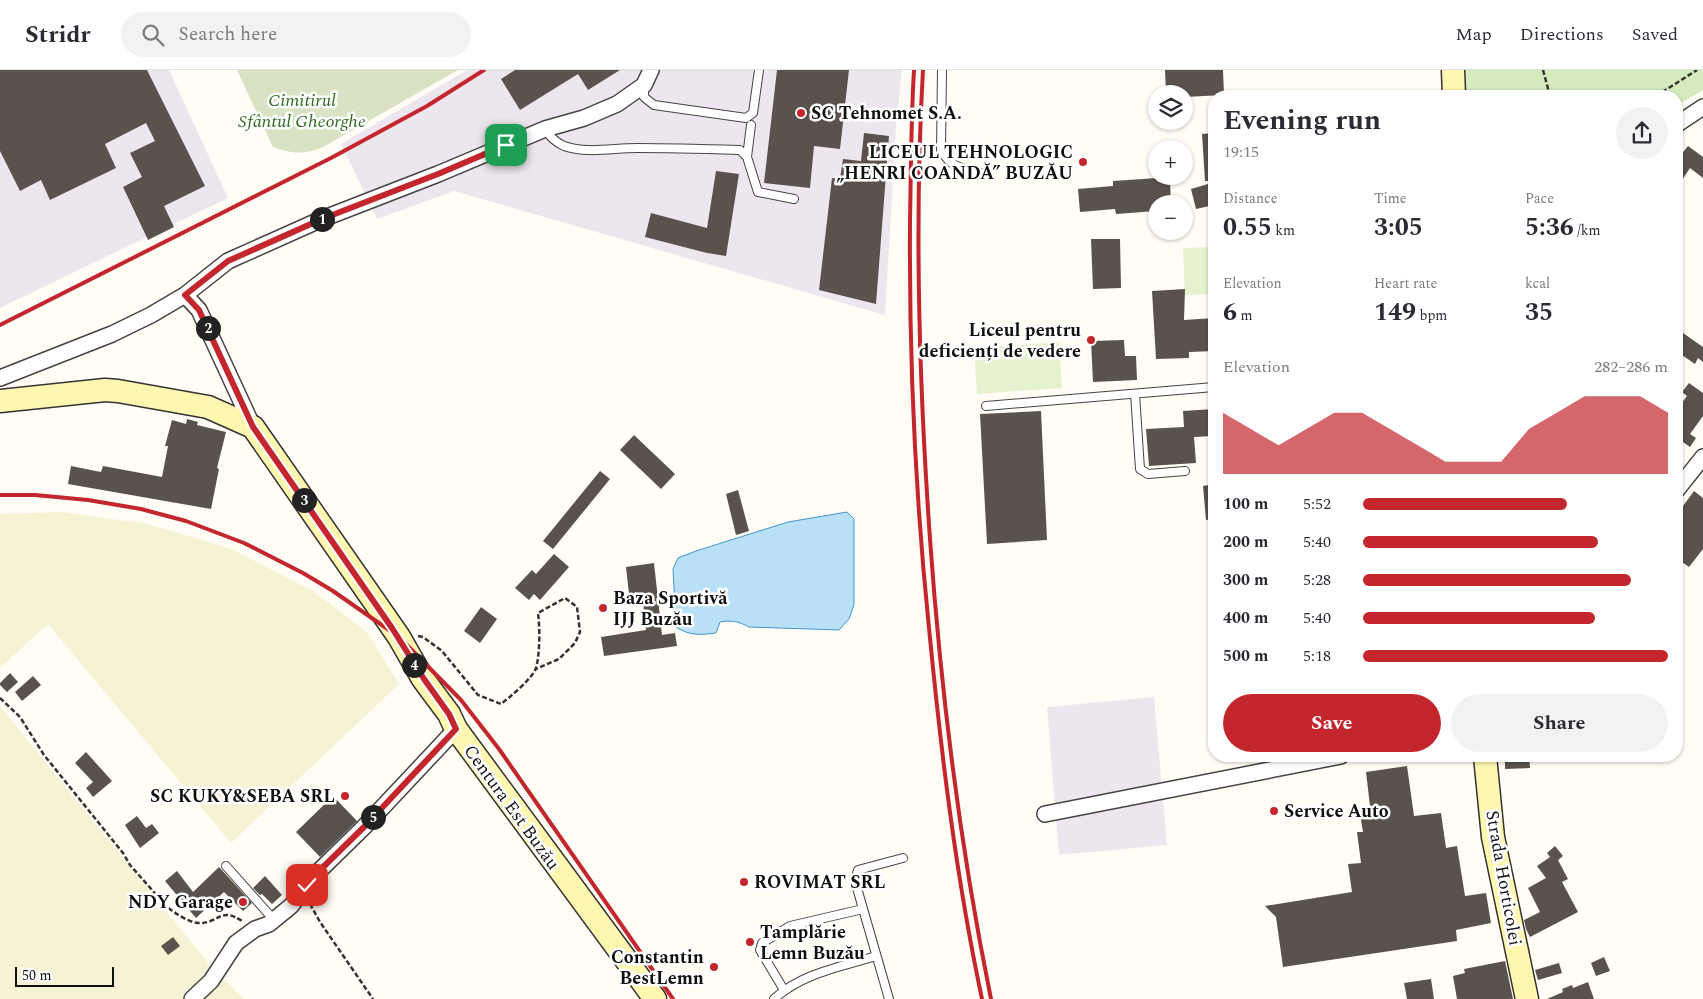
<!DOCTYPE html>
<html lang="en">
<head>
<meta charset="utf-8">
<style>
  body { margin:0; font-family:Spectral,serif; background:#f2f2f3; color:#2b2b33; height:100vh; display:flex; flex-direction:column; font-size:19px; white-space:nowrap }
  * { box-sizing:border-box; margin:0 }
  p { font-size:16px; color:#7c7c81 }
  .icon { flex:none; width:28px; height:28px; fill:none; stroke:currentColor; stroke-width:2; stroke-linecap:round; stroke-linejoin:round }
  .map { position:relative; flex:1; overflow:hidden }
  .side { position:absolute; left:1208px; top:20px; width:475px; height:672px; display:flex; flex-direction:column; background:#fff; border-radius:20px; box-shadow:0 1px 4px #0004 }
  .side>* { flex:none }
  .buttons { position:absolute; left:1148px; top:15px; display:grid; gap:10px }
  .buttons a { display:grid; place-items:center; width:45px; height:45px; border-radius:50%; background:#fff; box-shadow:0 1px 4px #0004; font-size:25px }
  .scale { position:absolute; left:15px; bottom:12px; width:99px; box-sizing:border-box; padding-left:5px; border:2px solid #111; border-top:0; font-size:14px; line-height:18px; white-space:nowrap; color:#111; -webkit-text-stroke:4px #fff; paint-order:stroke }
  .pin { position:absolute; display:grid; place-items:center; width:42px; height:42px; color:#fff; margin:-21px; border-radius:10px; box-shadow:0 2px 8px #0006 }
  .km { position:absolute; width:25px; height:25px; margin:-12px; border-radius:50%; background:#222; color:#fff; font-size:14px; line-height:25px; text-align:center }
  .round { display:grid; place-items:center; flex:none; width:52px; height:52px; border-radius:26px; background:#f2f2f3 }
  .overview { display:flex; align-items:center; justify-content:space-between; height:85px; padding:0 15px }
  h1 { font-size:28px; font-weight:700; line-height:38px }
  .metrics { display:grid; grid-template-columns:repeat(3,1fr); gap:8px; height:85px; padding:5px 15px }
  .metrics div { display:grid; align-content:center }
  .metrics b { font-size:25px; font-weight:700 }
  .metrics small { font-size:14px; font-weight:400 }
  .metrics p { font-size:14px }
  .chart { height:140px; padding:10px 15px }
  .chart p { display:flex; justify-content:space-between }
  .chart svg { width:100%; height:90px; margin-top:5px; fill:#c4262e; opacity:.7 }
  .action { display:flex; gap:10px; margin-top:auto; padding:10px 15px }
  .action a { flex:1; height:58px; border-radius:30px; background:#c4262e; color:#fff; font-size:20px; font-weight:700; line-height:58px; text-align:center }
  .action a+a { background:#f2f2f3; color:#2b2b33 }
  ul { padding:0 15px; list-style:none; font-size:16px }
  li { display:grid; grid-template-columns:80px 60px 1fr; align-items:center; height:38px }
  li i { height:12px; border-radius:6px; background:#c4262e }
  header { display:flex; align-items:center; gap:30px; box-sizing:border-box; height:70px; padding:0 25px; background:#fff; border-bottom:1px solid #e1e1e2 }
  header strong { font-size:24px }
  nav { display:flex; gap:28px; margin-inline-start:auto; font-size:18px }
  .search { width:350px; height:45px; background:#f2f2f3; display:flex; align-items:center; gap:12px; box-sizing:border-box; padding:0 18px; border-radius:28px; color:#7c7c81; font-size:19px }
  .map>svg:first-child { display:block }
  .industrial { fill:#eee6ef }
  .farmland { fill:#f6f3d4 }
  .green { fill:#d5ebbd }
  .cemetery { fill:#d9e3c4 }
  .pitch { fill:#e6f2cf }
  .water { fill:#b9e0f7; stroke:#3f96cf }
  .building { fill:#5a524d }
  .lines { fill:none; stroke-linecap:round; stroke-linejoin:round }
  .service-casing { stroke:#444; stroke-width:10 }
  .minor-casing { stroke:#444; stroke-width:18 }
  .secondary-casing { stroke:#333; stroke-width:25 }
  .path { stroke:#333; stroke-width:2.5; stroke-dasharray:5 2.5; stroke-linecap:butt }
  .service { stroke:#fff; stroke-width:8 }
  .minor { stroke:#fff; stroke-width:15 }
  .secondary { stroke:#fff6b0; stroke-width:22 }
  .rail { stroke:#c4262e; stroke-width:4 }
  .route-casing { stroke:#fff; stroke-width:10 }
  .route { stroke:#c4262e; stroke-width:6 }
  .poi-dot { fill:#c4262e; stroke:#fff; stroke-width:2 }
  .labels { text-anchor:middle; stroke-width:5; stroke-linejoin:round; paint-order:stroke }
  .park-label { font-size:18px; font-style:italic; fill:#2f6b1f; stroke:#fff }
  .poi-label { font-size:18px; font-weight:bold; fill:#111; stroke:#fff; text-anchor:start }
  .street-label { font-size:18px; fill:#111; stroke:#fff }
</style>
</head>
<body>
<header>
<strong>Stridr</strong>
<div class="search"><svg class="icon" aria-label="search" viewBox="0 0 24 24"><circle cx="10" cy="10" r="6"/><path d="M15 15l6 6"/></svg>Search here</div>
<nav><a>Map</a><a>Directions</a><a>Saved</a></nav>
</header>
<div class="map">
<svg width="1703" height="929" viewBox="0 0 1703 929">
  <rect width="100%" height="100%" fill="#fffdf5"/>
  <path class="industrial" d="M0,0H169L228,128L0,238Z
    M467,0H902L896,57L885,245L454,121L377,149L341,74Z
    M1154,627L1167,775L1059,785L1047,637Z"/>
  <path class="farmland" d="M62,442L148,454L232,479L313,521L367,562L399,614L231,773L48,554L0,598V444Z
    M0,636L209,894L244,929H0Z"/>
  <path class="green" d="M1460,0H1703V20L1676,36V26H1463Z"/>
  <path class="cemetery" d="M237,0H458L323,77C303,85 293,84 273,77Z"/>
  <path class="pitch" d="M1214,177V224L1185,225L1183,178Z
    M1059,272L1062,318L977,324L974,278Z"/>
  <path class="water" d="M847,442L854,449V535L849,549L839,560L749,557C738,551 731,550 720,552L716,563C700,565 690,566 676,557L673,499L678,488L696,481L788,452Z"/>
  <path class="building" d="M0,0H147L205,116L164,136L174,157L148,170L123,117L142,107L130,83L155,71L146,53L105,74L116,98L50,130L41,110L20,121L0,81Z
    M515,0H620L588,20L578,4L520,40L501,9Z
    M777,0H849L840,79L814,76L810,118L764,113Z
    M1165,0H1223L1224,25L1184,27V24H1166Z
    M864,63L889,66L876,234L819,220L832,108L840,109L843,89L861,91Z
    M1214,63V111H1205L1202,64Z
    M1688,76L1703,87V108L1690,98L1676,119V91Z
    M716,101L739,104L726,186L707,183L645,167L651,143L707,158Z
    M1157,108L1158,112H1170L1171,133L1156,134V141L1116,144L1115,139L1080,142L1078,119L1113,116V111Z
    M1208,114L1214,135L1196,139L1191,119Z
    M1091,169H1120L1121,218L1093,219Z
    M1185,219L1184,250L1214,248V281L1189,282V288L1156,289L1152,221Z
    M1683,263L1703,277V292L1698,288L1695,294L1676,281V272Z
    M1124,270L1125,286H1136L1137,310L1093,312L1091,271Z
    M1689,313L1703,323V346L1690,364L1696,368L1690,377L1676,367V341L1687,326L1682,322Z
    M1214,339V366L1194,367L1196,393L1149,396L1146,359L1184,357L1183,341Z
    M1041,341L1047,470L987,474L980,344Z
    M187,349L198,352L197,355L226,362L217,398L219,399L211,439L68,414L71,396L101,402L103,396L162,407L168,376H165L172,350L186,354Z
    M634,365L675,404L661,419L620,380Z
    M600,401L610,409L553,479L543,471Z
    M1214,414V449L1206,450L1203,416Z
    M738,420L749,461L736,465L726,424Z
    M1694,421L1703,428V479L1689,497L1682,492L1676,499V474L1681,469L1676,465V440L1680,434L1683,436Z
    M554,484L569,497L540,530L534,524L529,530L515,518L532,500L536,504Z
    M654,493L662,565L675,563L677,576L604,586L601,567L646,560L643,531L630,533L626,497Z
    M481,537L497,549L480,573L464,561Z
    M10,603L18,612L7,622L0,615V613Z
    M33,606L41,615L22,631L15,622Z
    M86,682L112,711L93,727L86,718L93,712L75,693Z
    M1516,686H1529L1530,698L1505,699V687Z
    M1407,696L1414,746L1441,743L1446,778L1457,776L1465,826L1486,823L1491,853L1456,860L1457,871L1283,897L1276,847L1265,836L1352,822L1348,794L1361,793L1357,762H1363L1359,738L1370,736L1366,702Z
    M333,726L357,751L320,787L296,762Z
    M137,746L146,758L152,754L159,763L140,778L125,755Z
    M1555,776L1563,786L1558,790L1568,809L1562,812L1578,842L1530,867L1526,859L1524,850L1540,842L1528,818L1546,808L1537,796L1550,787L1547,783Z
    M219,797L252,833L243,841L224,822L196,848L165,811L177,801L193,822Z
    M265,806L282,825L272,834L262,824L260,825L253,818Z
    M173,867L180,876L168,885L161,876Z
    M1604,887L1610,901L1596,906L1591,893Z
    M1505,891L1513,929H1457L1453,906L1465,903L1464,899Z
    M1559,893L1562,903L1538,910L1535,900Z
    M1431,909L1434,929H1407L1404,913Z
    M1588,912L1594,929H1547L1563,922L1562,919L1572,915L1573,918Z"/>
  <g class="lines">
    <g class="service-casing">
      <path id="service" d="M942,0L941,80C951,98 962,98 981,103
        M644,15V27L654,35L746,48L753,43L759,0
        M751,55L747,87L758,122L794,129
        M545,59C550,67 555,72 564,76C587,84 613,78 637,78C671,78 706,79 740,80L747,87
        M1135,324L1140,399L1148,404L1185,401
        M986,336L1214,317
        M226,796L274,850
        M784,920L760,880L762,873L790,856L863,839
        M774,929C802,903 841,897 876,886
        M889,929L855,811L858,800L903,788"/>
    </g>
    <g class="minor-casing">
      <path id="minor" d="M1676,55L1703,37
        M185,225L199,240L253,357
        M0,308L112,264L151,245L185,225L228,191L322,149L438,104L545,59L584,48L617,34L644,15L651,0
        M1676,421L1703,387
        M1045,744L1341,686
        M192,929L211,911L236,873L255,859L269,854L291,836L316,804L364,757L456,659"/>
    </g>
    <g class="secondary-casing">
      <path id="secondary" d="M1453,0L1454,26
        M0,331L105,320L118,321L208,337L253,357L399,567L423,609L449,644L456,659L655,929
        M1485,686L1493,767L1527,929"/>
    </g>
    <path class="path" d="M1543,0L1550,26
      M1656,26L1697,0
      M418,566L423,567L442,581L478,625L501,634C510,627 532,609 536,598C540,584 540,557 538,543L565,528L577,537L580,562L575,573L559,589L536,599
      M0,628L20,647L44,685L123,783L130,795L167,837C175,843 188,852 198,853C219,854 220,836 242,851
      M310,834L320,852L373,929"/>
    <use href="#service" class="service"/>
    <use href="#minor" class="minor"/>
    <use href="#secondary" class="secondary"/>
    <path class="rail" d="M914,0C911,50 911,100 910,150C909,286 915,422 929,558C941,682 956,807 982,929
      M923,0C914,156 919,313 930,469C941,623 960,777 991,929
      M0,255L331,88L427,36L484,0
      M0,425H35L88,430L141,439L186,451L244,473L303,503L333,521L399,567L461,630L499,679L673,929"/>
  </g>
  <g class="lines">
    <g class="route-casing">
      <path id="route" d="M307,815L316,804L364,757L456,659L449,644L424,609L392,558L253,357L199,240L185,225L228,191L322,149L438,104L506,75"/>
    </g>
    <use href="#route" class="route"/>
  </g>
  <g class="poi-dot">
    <circle cx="801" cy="43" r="5"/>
    <circle cx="1083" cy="92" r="5"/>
    <circle cx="1091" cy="270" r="5"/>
    <circle cx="603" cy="538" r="5"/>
    <circle cx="345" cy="726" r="5"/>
    <circle cx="1274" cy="741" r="5"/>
    <circle cx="744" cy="812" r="5"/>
    <circle cx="243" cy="832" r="5"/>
    <circle cx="750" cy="872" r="5"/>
    <circle cx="714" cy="897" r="5"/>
  </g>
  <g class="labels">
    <g class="park-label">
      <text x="302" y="36">Cimitirul<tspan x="302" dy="21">Sfântul Gheorghe</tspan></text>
    </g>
    <g class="poi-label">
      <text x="811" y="49">SC Tehnomet S.A.</text>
      <text x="1073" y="88" text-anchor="end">LICEUL TEHNOLOGIC<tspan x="1073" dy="21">„HENRI COANDĂ” BUZĂU</tspan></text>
      <text x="1081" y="266" text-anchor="end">Liceul pentru<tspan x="1081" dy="21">deficienți de vedere</tspan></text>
      <text x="613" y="534">Baza Sportivă<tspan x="613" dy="21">IJJ Buzău</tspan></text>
      <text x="335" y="732" text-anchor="end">SC KUKY&amp;SEBA SRL</text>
      <text x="1284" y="747">Service Auto</text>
      <text x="754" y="818">ROVIMAT SRL</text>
      <text x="233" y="838" text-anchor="end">NDY Garage</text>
      <text x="760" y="868">Tamplărie<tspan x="760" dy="21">Lemn Buzău</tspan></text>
      <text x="704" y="893" text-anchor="end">Constantin<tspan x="704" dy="21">BestLemn</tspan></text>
    </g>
    <g class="street-label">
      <text transform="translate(512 737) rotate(54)" y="6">Centura Est Buzău</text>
      <text transform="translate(1504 808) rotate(80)" y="6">Strada Horticolei</text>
    </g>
  </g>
</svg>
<div class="buttons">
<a><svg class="icon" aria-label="layers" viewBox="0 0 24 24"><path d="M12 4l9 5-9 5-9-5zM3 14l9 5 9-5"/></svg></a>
<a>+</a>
<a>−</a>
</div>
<div class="scale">50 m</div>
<div class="pin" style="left:506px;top:75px;background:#1e9e55"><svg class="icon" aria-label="arrive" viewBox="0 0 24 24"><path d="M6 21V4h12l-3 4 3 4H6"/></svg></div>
<div class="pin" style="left:307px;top:815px;background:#d93025"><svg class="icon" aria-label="check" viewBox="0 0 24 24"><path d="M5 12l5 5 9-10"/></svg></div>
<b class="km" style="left:322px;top:149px">1</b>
<b class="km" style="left:208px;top:258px">2</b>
<b class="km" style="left:304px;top:430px">3</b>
<b class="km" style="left:414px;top:595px">4</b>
<b class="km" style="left:373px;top:747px">5</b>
<section class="side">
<div class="overview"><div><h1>Evening run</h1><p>19:15</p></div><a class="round"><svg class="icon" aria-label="share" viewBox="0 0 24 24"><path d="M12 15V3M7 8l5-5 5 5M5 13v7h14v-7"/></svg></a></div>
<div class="metrics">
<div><p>Distance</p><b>0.55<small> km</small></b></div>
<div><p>Time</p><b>3:05</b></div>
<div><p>Pace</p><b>5:36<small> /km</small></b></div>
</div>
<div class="metrics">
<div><p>Elevation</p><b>6<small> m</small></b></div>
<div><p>Heart rate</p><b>149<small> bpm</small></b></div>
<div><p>kcal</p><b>35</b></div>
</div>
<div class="chart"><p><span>Elevation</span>282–286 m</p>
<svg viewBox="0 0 160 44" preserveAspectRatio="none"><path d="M0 44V14L10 22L20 30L30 22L40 14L50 14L60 22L70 30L80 38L90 38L100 38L110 22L120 14L130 6L140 6L150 6L160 14V44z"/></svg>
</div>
<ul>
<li><b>100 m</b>5:52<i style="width:67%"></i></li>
<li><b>200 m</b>5:40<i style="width:77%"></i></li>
<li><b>300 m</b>5:28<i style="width:88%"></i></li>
<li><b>400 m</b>5:40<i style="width:76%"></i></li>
<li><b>500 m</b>5:18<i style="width:100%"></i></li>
</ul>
<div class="action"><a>Save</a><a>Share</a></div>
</section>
</div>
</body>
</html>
